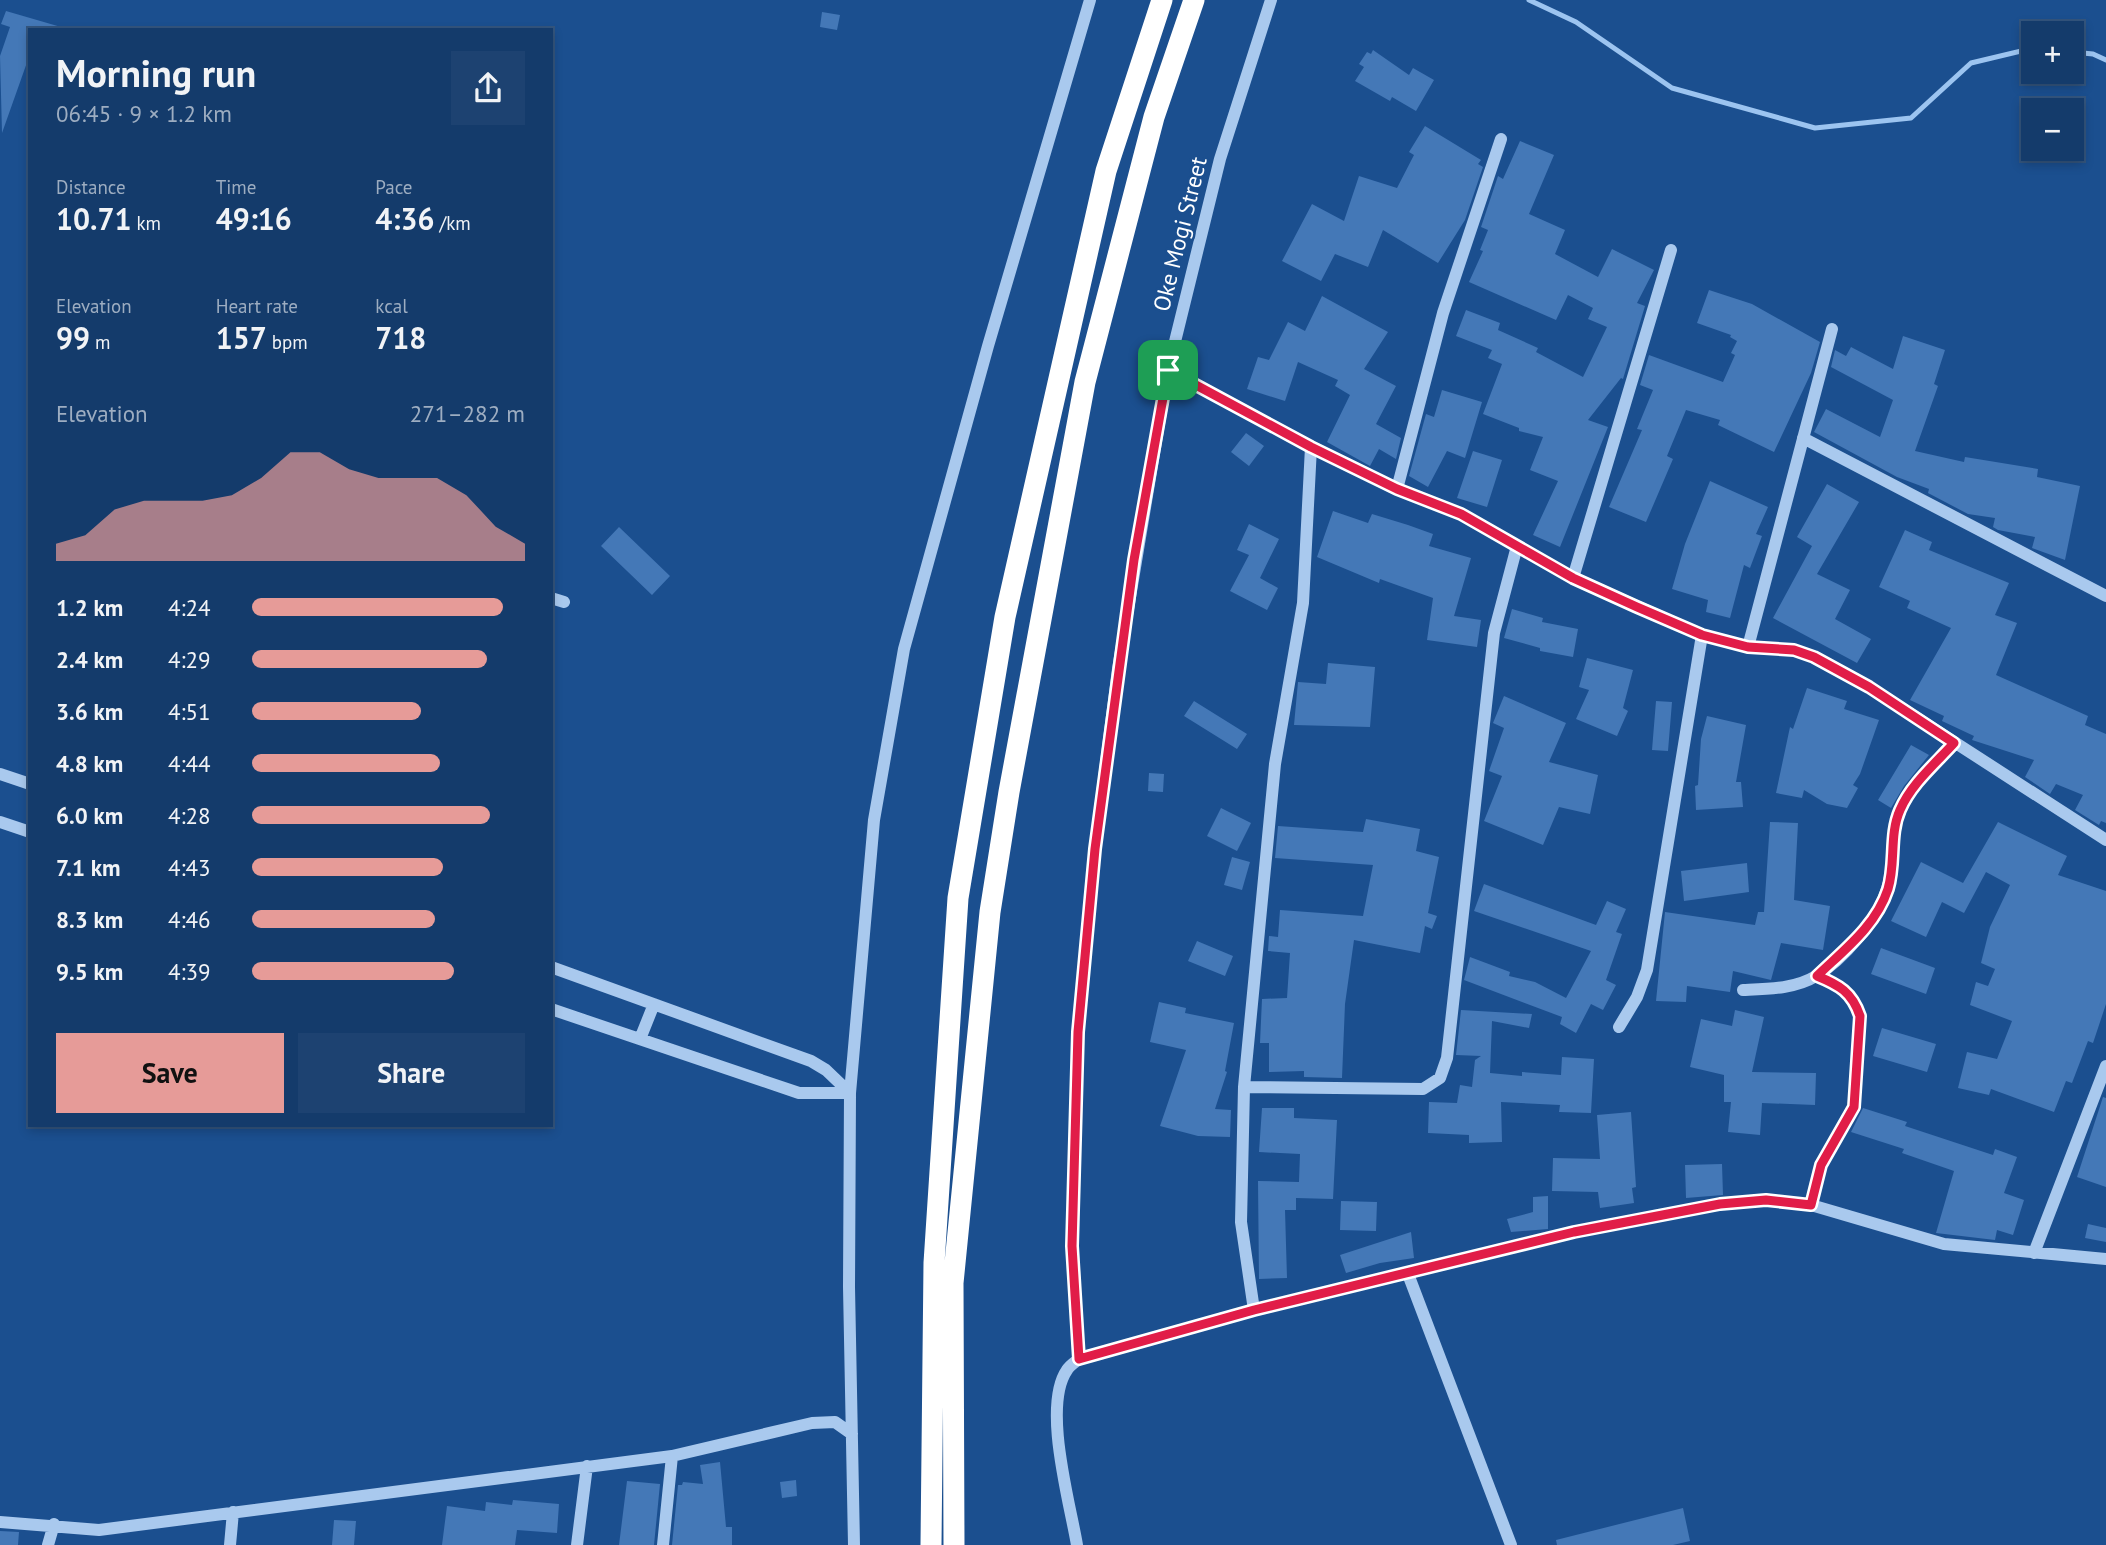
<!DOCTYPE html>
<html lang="en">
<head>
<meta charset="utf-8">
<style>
  body { margin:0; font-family:"PT Sans",sans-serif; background:#1d4271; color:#f1f3f6; height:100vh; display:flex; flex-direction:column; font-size:26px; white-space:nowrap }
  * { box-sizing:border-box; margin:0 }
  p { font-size:23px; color:#9dadc1 }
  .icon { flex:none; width:38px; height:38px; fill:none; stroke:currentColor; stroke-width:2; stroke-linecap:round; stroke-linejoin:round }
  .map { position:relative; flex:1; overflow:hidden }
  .sheet { position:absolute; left:28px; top:28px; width:525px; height:1099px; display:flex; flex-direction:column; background:#143b6b; border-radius:0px; box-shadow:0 4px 10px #0003,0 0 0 2px #33557e }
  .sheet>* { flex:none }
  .tools { position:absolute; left:2021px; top:21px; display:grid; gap:14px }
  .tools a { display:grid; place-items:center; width:63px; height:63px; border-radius:0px; background:#143b6b; box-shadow:0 4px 10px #0003,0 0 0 2px #33557e; font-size:35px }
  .pin { position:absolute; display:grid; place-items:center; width:60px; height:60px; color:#fff; margin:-30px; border-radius:14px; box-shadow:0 4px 10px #0006 }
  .round { display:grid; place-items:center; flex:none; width:74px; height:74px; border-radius:0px; background:#1d4271 }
  .headline { display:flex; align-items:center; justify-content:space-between; height:119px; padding:0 28px }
  h1 { font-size:38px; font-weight:700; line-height:52px }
  .figures { display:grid; grid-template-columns:repeat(3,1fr); gap:10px; height:119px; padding:7px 28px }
  .figures div { display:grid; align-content:center }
  .figures b { font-size:30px; font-weight:700 }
  .figures small { font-size:19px; font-weight:400 }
  .figures p { font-size:19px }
  .chart { height:196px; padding:14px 28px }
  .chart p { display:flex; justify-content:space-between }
  .chart svg { width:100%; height:126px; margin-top:7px; fill:#e69b98; opacity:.7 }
  .button { display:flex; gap:14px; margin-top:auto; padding:14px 28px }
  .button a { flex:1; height:80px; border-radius:0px; background:#e69b98; color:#111; font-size:28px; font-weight:700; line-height:80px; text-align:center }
  .button a+a { background:#1d4271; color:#f1f3f6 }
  ul { padding:0 28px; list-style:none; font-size:23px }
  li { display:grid; grid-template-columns:112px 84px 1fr; align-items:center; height:52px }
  li i { height:18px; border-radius:9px; background:#e69b98 }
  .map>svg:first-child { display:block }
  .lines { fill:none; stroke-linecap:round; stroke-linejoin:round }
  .stream { stroke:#9cc4f0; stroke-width:5 }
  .building { fill:#4478b7 }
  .minor { stroke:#a9c9ee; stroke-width:12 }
  .highway { stroke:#fff; stroke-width:21 }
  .route-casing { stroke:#fff; stroke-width:14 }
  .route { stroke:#e11d48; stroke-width:9 }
  .labels { text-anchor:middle; stroke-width:5; stroke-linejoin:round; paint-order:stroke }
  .street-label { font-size:23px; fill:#fff; stroke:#1b4f8f }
</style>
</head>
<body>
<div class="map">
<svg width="2106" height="1545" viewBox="0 0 2106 1545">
  <rect width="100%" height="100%" fill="#1b4f8f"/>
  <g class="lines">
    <path class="stream" d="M1529,0L1576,22L1672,88L1815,128L1911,118L1971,63L2034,48
      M2072,52L2093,54L2106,60"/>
  </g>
  <path class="building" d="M6,11L61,27L30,30V54L2,133L0,56L10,27L1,24Z
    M822,12L840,15L837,30L820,27Z
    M1373,50L1409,75L1413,68L1434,80L1416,111L1392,97L1390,101L1355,81L1364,67L1359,64L1367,52L1371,54Z
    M1425,126L1481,160L1478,164L1483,167L1465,220L1438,263L1383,230L1368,267L1335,254L1321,281L1282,261L1312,204L1344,221L1359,176L1397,188L1414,155L1409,152Z
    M1520,141L1554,155L1529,214L1565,230L1555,254L1598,277L1612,249L1654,270L1637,303L1645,306L1623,379L1621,378L1588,420L1608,427L1560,547L1533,535L1558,481L1530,470L1543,437L1519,431V428L1483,414L1502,364L1488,358L1492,350L1456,336L1466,310L1500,323L1498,330L1538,348L1536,352L1583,377L1607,327L1588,319L1593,308L1568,295L1556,320L1469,282L1483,251L1480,250L1488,230L1481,227L1498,176L1503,179Z
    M1709,290L1752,304L1820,342L1811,373L1774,452L1718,425L1720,420L1686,410L1667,456L1673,459L1646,522L1609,507L1642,430L1637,429L1653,390L1640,385L1649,355L1723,382L1735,355L1731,353L1737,341L1730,337L1731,335L1697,323Z
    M1322,296L1388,332L1364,369L1396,386L1376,424L1401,438L1396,459L1379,449L1370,466L1327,442L1350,395L1335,386L1338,380L1298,362L1285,401L1247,389L1258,357L1269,360L1288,322L1305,331Z
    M1903,336L1945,350L1934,384L1938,386L1915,451L1964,462L1965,457L2038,469L2037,477L2080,486L2065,560L2032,548L2035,537L1998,530L1993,527L1995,518L1968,514L1928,493L1929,489L1897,477L1814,432L1826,409L1880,437L1893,400L1831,367L1835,350L1846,356L1851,347L1893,369Z
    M1442,390L1482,402L1465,458L1447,451L1428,487L1409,476L1426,414L1434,417Z
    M1246,433L1264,446L1249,466L1231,452Z
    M1473,451L1502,460L1487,507L1457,498Z
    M1710,481L1768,507L1756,534L1762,536L1750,568L1744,565L1730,618L1706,612L1708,600L1672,589L1685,544Z
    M1827,484L1859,502L1817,574L1850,590L1835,619L1871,639L1857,663L1773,618L1812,546L1797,537Z
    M1333,511L1368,523L1372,514L1408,525L1433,534L1429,546L1471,558L1454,616L1481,620L1477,647L1427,640L1433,598L1380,579L1379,583L1317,557Z
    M1249,524L1279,539L1260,578L1278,588L1267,610L1230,591L1249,555L1237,550Z
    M619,527L670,576L652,595L601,546Z
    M1905,530L1932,542L1929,550L2009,583L1995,615L2017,623L1996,675L2088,716L2085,725L2106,734V823L2101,821L2099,825L2075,810L2083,795L2056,784L2050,794L2025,777L2034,760L1972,740L1974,736L1942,721L1944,716L1910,700L1951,628L1907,608L1910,601L1879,587Z
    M1512,609L1543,618L1542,622L1578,629L1573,657L1540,651V648L1504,638Z
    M1587,658L1633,670L1623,708L1628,711L1617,736L1576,719L1589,690L1579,687Z
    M1328,663L1375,667L1370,727L1294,725L1298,682L1326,684Z
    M1807,688L1847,701L1844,709L1879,720L1860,774L1853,785L1858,788L1847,808L1827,804L1804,790L1802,798L1776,793L1790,727L1793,729Z
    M1504,696L1566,723L1549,762L1598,775L1590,814L1559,807L1543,845L1484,821L1502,776L1489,771L1504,728L1493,723Z
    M1194,701L1247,734L1237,749L1184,716Z
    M1656,701L1672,702L1668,751L1652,750Z
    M1707,716L1746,725L1736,782H1741L1743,807L1696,810L1695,786L1698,785L1701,739Z
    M1911,745L1929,755L1904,786L1891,808L1878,800Z
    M1149,773L1164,774L1163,792L1148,791Z
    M1221,808L1251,823L1237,851L1207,836Z
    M1366,819L1420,829L1416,851L1439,857L1428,913L1437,916L1432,929L1425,926L1420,953L1354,940L1345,1004L1342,1078L1304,1077V1071L1269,1072V1043H1260L1262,999L1287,998L1290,953L1268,951L1269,936L1278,937L1280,910L1363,916L1373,865L1275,858L1278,826L1363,832Z
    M1770,822L1798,823L1794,900L1830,906L1823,950L1781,943L1771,980L1733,971L1730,992L1687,986L1686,1002L1656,1001L1665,912L1755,925L1758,912H1764Z
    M1998,822L2067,856L2058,875L2106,891V1004L2093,1043L2088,1041L2072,1083L2066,1081L2054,1112L1991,1089L1989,1095L1958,1088L1967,1052L1997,1059L2012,1021L1970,1005L1976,982L1988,986L1995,969L1981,963L1990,927L2010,885L1986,872L1964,913L1942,902L1926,937L1891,921L1921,862L1963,883Z
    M1232,857L1250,862L1242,890L1224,885Z
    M1747,863L1749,892L1684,901L1681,871Z
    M1484,884L1596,925L1607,901L1626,909L1616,932L1622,934L1606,980L1616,985L1603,1010L1591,1004L1576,1033L1560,1024L1562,1017L1464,980L1470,957L1510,972L1509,976L1535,982L1566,998L1591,951L1474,911Z
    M1197,941L1233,956L1225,976L1188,961Z
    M1881,948L1935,968L1926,994L1871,974Z
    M1159,1002L1186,1008L1185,1013L1234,1023L1225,1071L1227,1072L1215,1109L1231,1110L1230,1137L1198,1136L1160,1126L1186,1050L1150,1042Z
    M1461,1010L1532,1014L1529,1028L1492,1021L1490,1073L1522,1076V1072L1561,1075L1562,1057L1594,1059L1591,1113L1559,1112L1560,1105L1501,1102L1502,1142L1469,1143V1135L1428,1133L1429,1102L1457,1103L1460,1085L1472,1087L1475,1060L1481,1056L1456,1055Z
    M1735,1010L1764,1017L1752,1072L1816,1073L1815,1105L1762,1103L1760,1135L1728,1132L1731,1102H1724V1075L1690,1067L1701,1019L1732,1026Z
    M1882,1028L1936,1044L1927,1072L1873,1056Z
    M2103,1097L2106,1098V1187L2077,1177Z
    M1262,1108H1294V1118L1337,1120L1333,1199L1296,1198V1210H1285L1287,1278L1259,1279L1258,1181L1299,1182L1300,1154L1259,1152Z
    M1863,1108L1907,1122L1905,1126L1993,1155L1995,1149L2017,1157L2004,1193L2024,1200L2013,1235L1997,1230L1995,1240L1936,1233L1954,1171L1902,1153L1904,1149L1851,1132Z
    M1631,1112L1636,1187L1632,1188L1634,1203L1600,1208L1598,1192L1552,1191L1553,1158L1600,1159L1597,1115Z
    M1722,1164L1723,1195L1686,1198L1685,1165Z
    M1548,1196V1229L1511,1232L1507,1219L1533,1212V1197Z
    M1341,1201L1377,1202L1376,1231L1340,1230Z
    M2088,1224L2106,1228V1242L2085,1238Z
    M1411,1232L1414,1258L1380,1263L1346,1273L1340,1255Z
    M720,1462L726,1527H732V1545H672L678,1485H682L683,1482L703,1484L700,1465Z
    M796,1480L797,1496L782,1498L780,1482Z
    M627,1481L660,1484L654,1545H619Z
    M513,1500L559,1504L557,1533L517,1530L515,1545H442L447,1506L485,1511L486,1502L512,1505Z
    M1683,1508L1690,1541L1673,1545H1557L1556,1540Z
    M334,1520L356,1521L354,1545H332Z
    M0,1531L19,1532L18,1545H0Z"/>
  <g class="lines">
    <path class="minor" d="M1168,370L1311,447L1397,489L1461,514L1573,578L1702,635L1748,647L1794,650L1814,657L1869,687L2106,840
      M1803,438L2106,596
      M1397,489L1443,313L1501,139
      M1573,578L1671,250
      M551,598L564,602
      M1748,647L1832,329
      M0,774L30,784
      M0,822L30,832
      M551,967L811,1061L826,1070L850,1093
      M1743,990C1767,989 1795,989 1816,976C1843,960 1878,919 1887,889C1896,864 1889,835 1900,810C1911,784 1936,763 1954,743
      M551,1009L799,1093H850
      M1619,1027L1637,997L1647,970L1702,635
      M640,1039L654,1004
      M1244,1087L1423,1089L1440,1078L1447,1058L1494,633L1517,546
      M1811,1205L1821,1165L1854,1107L1860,1016C1852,992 1839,985 1817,976
      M2034,1253L2106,1066
      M1408,1274L1511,1545
      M1254,1310L1241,1222L1244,1087L1275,764L1303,603L1311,447
      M1079,1359L1072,1246L1078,1033L1095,849L1118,669L1168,370L1220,159L1271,0
      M0,1522L99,1530L672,1456L812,1423L835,1422L852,1434
      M48,1545L54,1524
      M230,1545L233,1512
      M577,1545L587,1466
      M663,1545L672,1456
      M854,1545L849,1287L850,1093L874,820L904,649L988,346L1090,0
      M1077,1545C1070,1503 1042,1406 1067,1370C1069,1366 1075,1362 1079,1359L1254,1310L1574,1232L1720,1204L1766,1200L1811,1205L1944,1244L2106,1259"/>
    <path class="highway" d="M931,1545L934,1263L958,898L1005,617L1106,171L1162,0
      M954,1545L953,1283L990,912L1009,792L1085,382L1154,117L1194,0"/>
  </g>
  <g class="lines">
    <g class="route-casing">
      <path id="route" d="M1168,370L1311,447L1397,489L1461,514L1573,578L1637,607L1702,635L1748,647L1794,650L1814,657L1869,687L1954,743C1936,763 1911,784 1900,810C1889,835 1896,863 1888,889C1876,926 1844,950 1817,976C1839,985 1852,992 1860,1016L1854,1107L1821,1165L1811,1205L1766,1200L1720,1204L1574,1232L1254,1310L1079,1359L1072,1246L1078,1032L1095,849L1134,560Z"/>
    </g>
    <use href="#route" class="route"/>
  </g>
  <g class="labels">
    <g class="street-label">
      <text transform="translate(1180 234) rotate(-76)" y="8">Oke Mogi Street</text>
    </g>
  </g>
</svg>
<div class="tools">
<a>+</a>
<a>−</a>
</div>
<div class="pin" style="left:1168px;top:370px;background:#1e9e55"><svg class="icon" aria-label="arrive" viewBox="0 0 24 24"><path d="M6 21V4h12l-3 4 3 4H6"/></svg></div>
<section class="sheet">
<div class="headline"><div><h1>Morning run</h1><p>06:45 · 9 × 1.2 km</p></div><a class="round"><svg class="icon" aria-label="share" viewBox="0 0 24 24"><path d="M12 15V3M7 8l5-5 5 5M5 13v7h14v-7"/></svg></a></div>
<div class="figures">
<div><p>Distance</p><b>10.71<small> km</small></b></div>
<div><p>Time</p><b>49:16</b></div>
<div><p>Pace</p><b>4:36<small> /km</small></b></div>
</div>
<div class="figures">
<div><p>Elevation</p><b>99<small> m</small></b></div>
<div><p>Heart rate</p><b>157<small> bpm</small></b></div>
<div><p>kcal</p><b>718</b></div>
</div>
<div class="chart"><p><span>Elevation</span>271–282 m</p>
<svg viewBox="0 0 160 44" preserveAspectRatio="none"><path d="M0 44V38L10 35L20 26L30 23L40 23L50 23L60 21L70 15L80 6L90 6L100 12L110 15L120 15L130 15L140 21L150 32L160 38V44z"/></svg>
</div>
<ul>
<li><b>1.2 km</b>4:24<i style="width:92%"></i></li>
<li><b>2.4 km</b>4:29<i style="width:86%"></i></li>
<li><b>3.6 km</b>4:51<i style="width:62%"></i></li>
<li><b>4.8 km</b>4:44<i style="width:69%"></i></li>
<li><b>6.0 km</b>4:28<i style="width:87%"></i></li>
<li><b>7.1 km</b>4:43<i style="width:70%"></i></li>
<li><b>8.3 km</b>4:46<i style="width:67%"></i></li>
<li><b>9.5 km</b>4:39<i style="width:74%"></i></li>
</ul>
<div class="button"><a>Save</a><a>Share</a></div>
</section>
</div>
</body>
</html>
